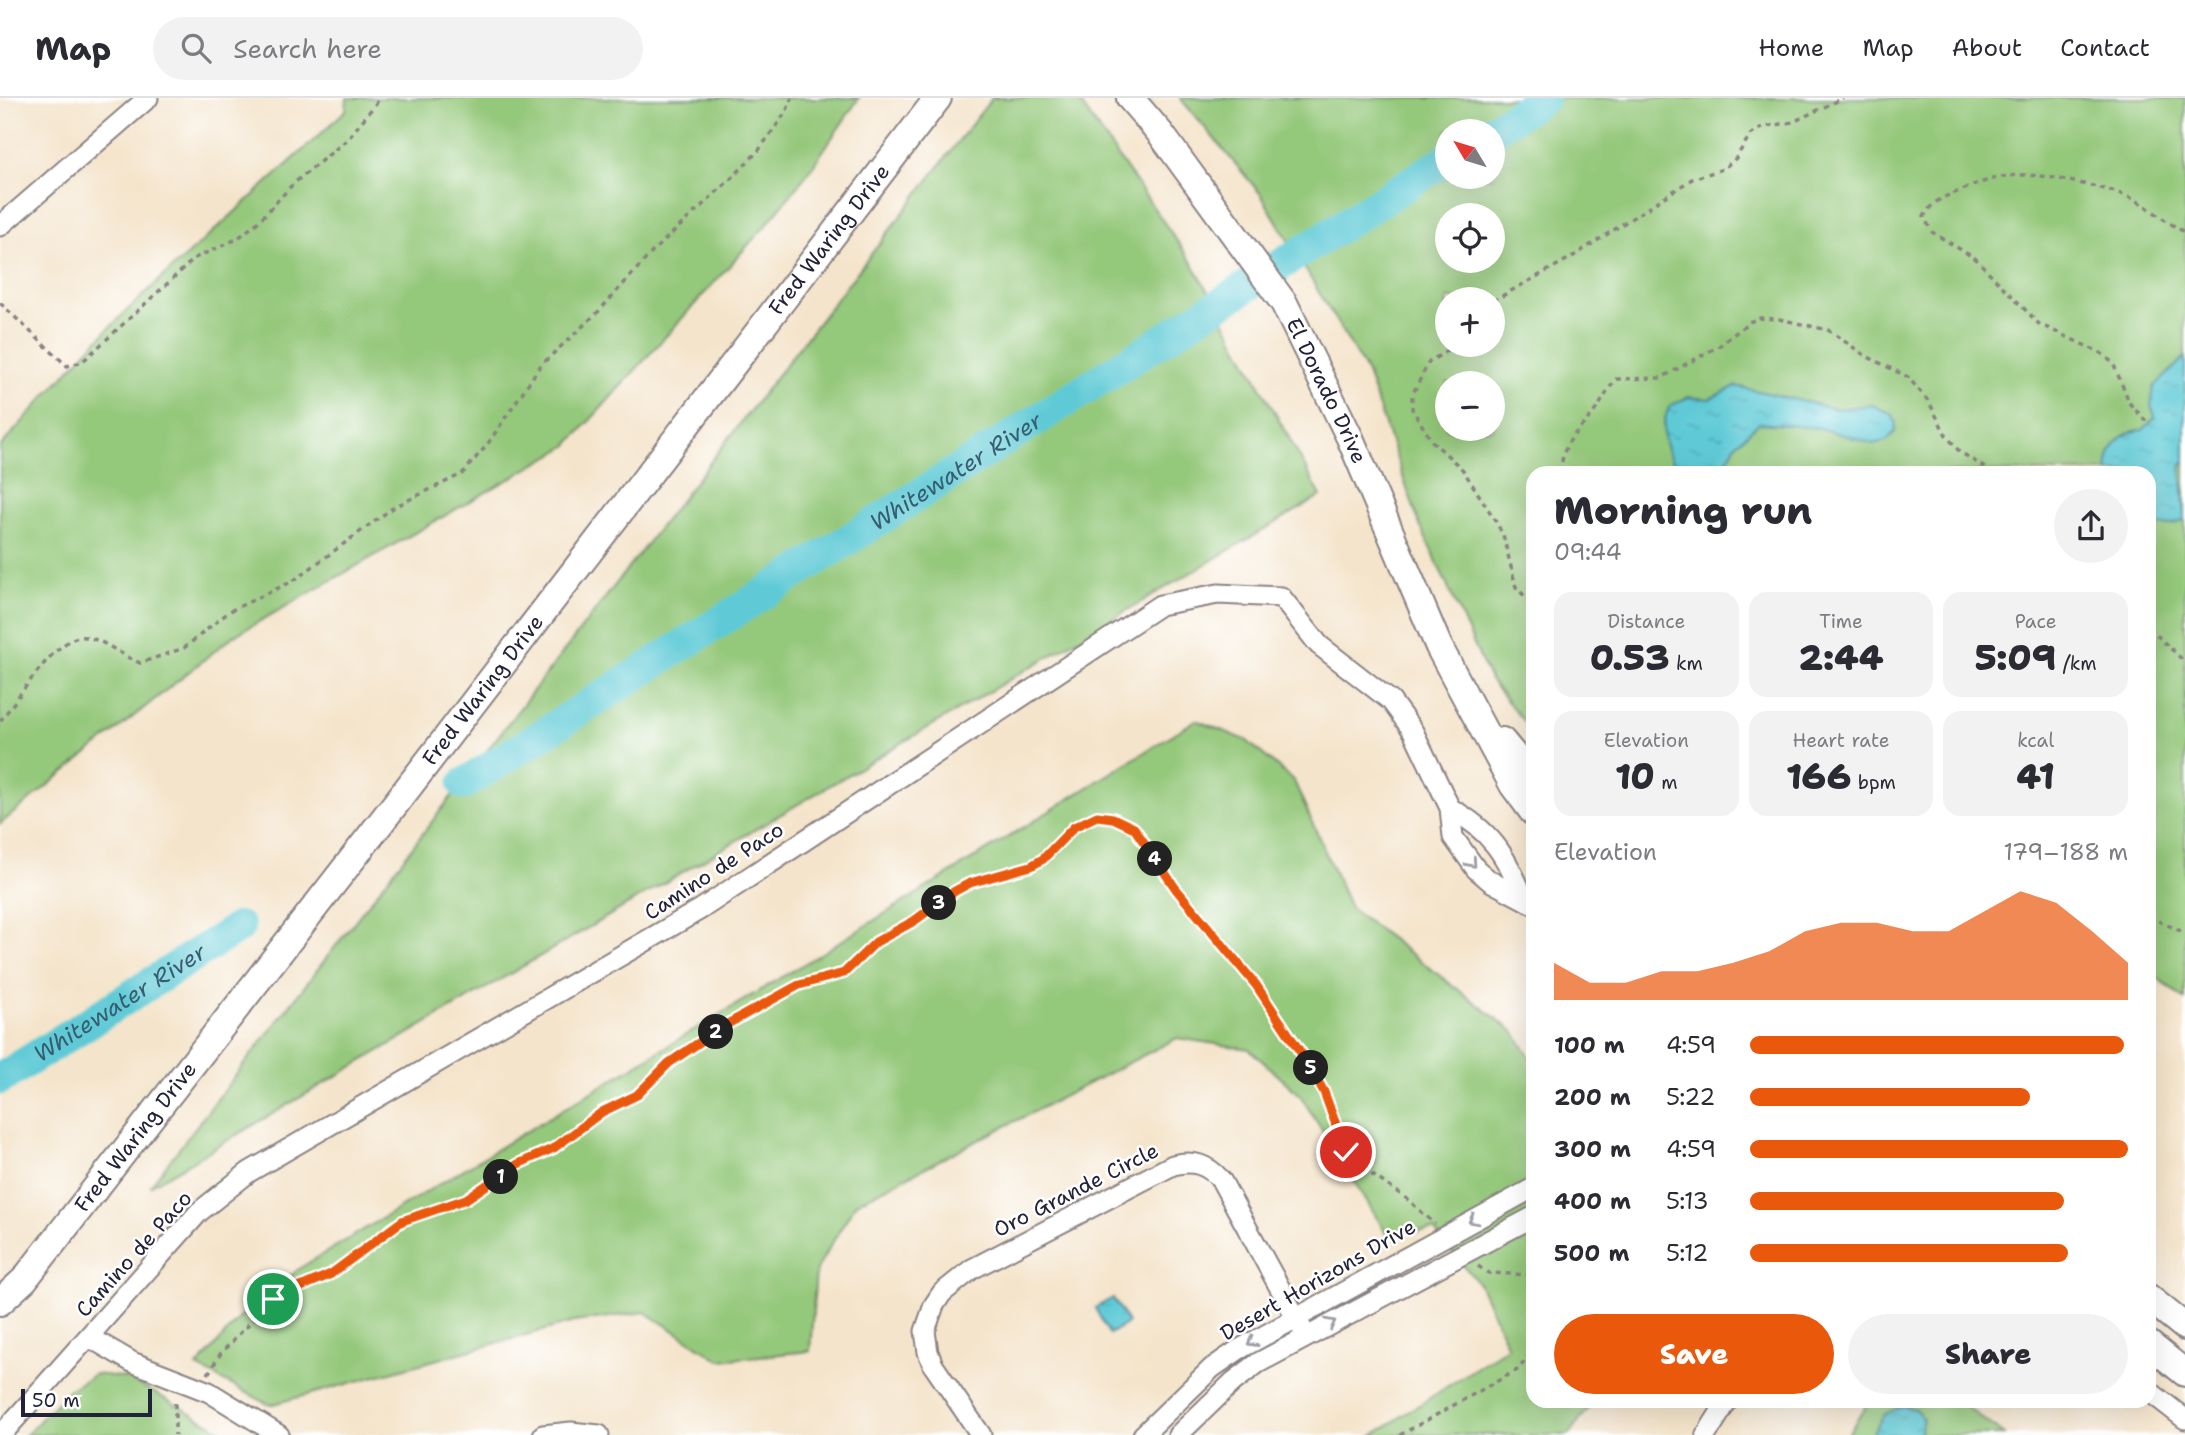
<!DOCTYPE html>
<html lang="en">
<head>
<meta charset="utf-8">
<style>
  body { margin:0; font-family:"Shantell Sans",sans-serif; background:#f2f2f3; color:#2b2b33; height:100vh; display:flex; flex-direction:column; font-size:26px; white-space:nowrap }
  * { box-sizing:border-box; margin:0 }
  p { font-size:23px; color:#7c7c81 }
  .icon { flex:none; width:38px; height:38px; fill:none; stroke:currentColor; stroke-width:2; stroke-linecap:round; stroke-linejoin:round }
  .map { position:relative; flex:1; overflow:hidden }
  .panel { position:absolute; left:1526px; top:368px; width:630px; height:942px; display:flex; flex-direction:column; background:#fff; border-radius:21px; box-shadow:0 7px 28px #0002 }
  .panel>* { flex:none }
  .needle { width:46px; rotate:308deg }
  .buttons { position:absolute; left:1435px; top:21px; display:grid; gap:14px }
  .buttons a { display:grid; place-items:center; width:70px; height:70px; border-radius:50%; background:#fff; box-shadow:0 7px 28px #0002; font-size:35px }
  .scale { position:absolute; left:21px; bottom:18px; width:131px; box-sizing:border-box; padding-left:7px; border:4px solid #22223b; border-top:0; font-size:19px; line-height:24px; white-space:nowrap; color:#22223b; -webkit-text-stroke:5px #fff; paint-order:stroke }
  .pin { position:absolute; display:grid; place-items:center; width:60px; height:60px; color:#fff; margin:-30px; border:4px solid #fff; border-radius:50%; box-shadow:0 2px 7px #0007 }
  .km { position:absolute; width:35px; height:35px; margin:-18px; border-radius:50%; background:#222; color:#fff; font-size:19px; line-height:35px; text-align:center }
  .round { display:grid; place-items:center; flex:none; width:74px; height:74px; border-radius:37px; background:#f2f2f3 }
  .headline { display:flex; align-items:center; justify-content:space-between; height:119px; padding:0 28px }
  h1 { font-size:38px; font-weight:800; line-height:52px }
  .metrics { display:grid; grid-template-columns:repeat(3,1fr); gap:10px; height:119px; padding:7px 28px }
  .metrics div { display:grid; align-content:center; border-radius:18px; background:#f2f2f3; text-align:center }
  .metrics b { font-size:35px; font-weight:800 }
  .metrics small { font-size:19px; font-weight:400 }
  .metrics p { font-size:19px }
  .chart { height:196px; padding:14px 28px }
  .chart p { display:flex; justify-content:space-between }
  .chart svg { width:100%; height:126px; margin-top:7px; fill:#ea580c; opacity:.7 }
  .button { display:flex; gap:14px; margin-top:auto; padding:14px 28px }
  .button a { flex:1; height:80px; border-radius:42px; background:#ea580c; color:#fff; font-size:28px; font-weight:800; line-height:80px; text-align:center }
  .button a+a { background:#f2f2f3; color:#2b2b33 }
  ul { padding:0 28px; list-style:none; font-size:23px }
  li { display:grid; grid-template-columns:112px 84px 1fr; align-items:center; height:52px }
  li i { height:18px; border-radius:9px; background:#ea580c }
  header { display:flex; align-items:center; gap:42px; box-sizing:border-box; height:98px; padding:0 35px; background:#fff; border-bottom:2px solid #e1e1e2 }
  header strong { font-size:33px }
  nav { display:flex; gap:38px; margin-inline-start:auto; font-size:24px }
  .search { width:490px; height:63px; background:#f2f2f3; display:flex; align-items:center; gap:18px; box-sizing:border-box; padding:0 24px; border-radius:38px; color:#7c7c81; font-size:26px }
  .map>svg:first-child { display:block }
  .grass { fill:#94c87a; stroke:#5b755a; stroke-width:2; fill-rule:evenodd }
  .water { fill:url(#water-ripples); stroke:#407688; stroke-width:2 }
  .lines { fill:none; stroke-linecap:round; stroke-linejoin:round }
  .river { stroke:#5ecad6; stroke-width:32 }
  .minor-casing { stroke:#8b8383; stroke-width:23 }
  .secondary-casing { stroke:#8b8383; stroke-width:30 }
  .path { stroke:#8b8383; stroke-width:3.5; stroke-dasharray:5 5; stroke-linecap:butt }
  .minor { stroke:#fff; stroke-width:19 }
  .secondary { stroke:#fff; stroke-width:26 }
  .oneway { stroke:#9c9ca7 }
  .route-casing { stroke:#fff; stroke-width:14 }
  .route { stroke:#ea580c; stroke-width:9 }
  .labels { text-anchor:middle; stroke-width:5; stroke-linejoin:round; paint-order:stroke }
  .street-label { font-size:21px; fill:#22223b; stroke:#fff }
  .water-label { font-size:23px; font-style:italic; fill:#375d71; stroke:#fff }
</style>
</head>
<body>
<header>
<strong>Map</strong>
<div class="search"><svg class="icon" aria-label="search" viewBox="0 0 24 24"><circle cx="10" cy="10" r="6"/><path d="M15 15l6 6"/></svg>Search here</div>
<nav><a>Home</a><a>Map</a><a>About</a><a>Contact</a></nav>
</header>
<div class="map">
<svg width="2185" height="1337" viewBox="0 0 2185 1337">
  <defs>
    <pattern id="water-ripples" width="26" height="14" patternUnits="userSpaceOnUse" patternTransform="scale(1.75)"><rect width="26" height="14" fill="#5ecad6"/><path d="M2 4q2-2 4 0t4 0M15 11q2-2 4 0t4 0" fill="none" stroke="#51adb9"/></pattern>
  </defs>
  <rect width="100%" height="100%" fill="#fff"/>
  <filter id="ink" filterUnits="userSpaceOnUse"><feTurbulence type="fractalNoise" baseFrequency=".0143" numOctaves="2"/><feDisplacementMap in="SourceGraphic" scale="14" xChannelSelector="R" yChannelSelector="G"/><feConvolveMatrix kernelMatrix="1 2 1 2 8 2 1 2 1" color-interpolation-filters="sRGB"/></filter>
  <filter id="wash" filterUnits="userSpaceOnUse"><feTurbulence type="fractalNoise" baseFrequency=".00686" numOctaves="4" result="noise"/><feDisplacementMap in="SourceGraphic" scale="28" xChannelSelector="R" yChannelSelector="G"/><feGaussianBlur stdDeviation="1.57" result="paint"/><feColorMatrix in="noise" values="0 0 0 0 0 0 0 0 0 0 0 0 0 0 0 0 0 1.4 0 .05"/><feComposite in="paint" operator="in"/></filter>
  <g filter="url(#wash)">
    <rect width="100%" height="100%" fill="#f4e4cb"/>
    <path class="grass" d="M347,0H859L808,75L767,126L567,348L232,539L0,726V349C48,295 96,240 150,191C215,131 282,73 346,12Z
      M992,0H1077L1193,166L1321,398L150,1088Z
      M1180,0H2185V902L2149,873V374H1533V635L1490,582L1419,425L1367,275L1260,95ZM1447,33H1493V79H1447ZM1447,117H1493V163H1447ZM1447,201H1493V247H1447ZM1447,285H1493V331H1447Z
      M1196,622L1246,642L1294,683L1350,810L1513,933L1533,963V1302H1595L1568,1337H1373L1508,1249L1480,1187L1434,1132L1387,1136L1300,997L1249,951L1177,940L856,1105L816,1172L810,1253L720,1262L645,1214L574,1224L270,1307L197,1269L241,1218L300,1170L817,858Z
      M95,1276L128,1280L230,1337H26L69,1292Z
      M1870,1302H1957L2004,1337H1847Z"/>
    <path class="water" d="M2185,259V364L2181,368L2185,421C2172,428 2163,430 2149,425V374H2107C2108,351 2118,333 2143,332L2155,319L2151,308L2154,289Z
      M1736,288L1837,311L1872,307L1892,316L1896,324L1895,334L1886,343L1873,346L1820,330L1759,325L1736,346L1720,374H1682C1664,358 1658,330 1670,308L1688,299L1709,301Z
      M1113,1200L1128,1225L1109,1236L1095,1210Z
      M1902,1308L1915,1311L1923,1320L1920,1337H1871L1884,1317Z"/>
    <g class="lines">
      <g class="river">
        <path d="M1491,33L1543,0"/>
        <path id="s1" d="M464,686L1447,61"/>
        <path id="s2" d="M0,981L239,829"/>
      </g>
    </g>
  </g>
  <g filter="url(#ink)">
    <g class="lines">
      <g class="minor-casing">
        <path id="minor" d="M0,128L148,0
          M1450,710C1491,733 1505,756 1523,798
          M89,1239L132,1264L209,1294L279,1337
          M2149,1293L2185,1321
          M1,1337L199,1114L249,1074L701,811L1160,507L1218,496L1281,499L1319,547L1391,603L1413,633L1450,710L1453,739L1476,771L1490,783L1533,806
          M543,1337L571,1334L599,1337
          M981,1337L933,1267L928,1254L925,1233L934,1207L942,1195L972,1171L1173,1067C1193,1062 1207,1066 1221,1082L1306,1238
          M1143,1337L1212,1270L1238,1252L1533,1090
          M1178,1337L1233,1284L1258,1265L1533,1119
          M1706,1337L1728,1302"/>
      </g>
      <g class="secondary-casing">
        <g id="secondary">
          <path id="s3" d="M1130,0L1161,36L1284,205L1350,340L1439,549L1513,687L1533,714"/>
          <path d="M1502,643L1533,680"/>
          <path d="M2149,1200L2185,1229"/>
          <path id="s4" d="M0,1204L24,1182L407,691L938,0"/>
          <path d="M2149,1246L2185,1275"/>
        </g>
      </g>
      <path class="path" d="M1493,203L1572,159L1692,81L1723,71L1736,60L1750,37L1764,29L1793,24L1843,0
        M0,205L67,268L82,264L195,160L237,141L258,124L293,86L348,41L380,0
        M1456,247L1429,264L1412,297V311L1432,343L1463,372L1495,422L1503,437L1516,489L1533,507
        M2146,323L2130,306L2113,265L2101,255L2039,226L1976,161L1932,134L1924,119C1932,102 1945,99 1962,92C2010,71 2034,75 2083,86C2101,90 2118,93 2135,102C2152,111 2167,125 2185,134
        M1561,374C1562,340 1580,334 1598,309C1604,300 1609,290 1616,281L1661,280L1719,248L1749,224L1760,220L1779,221L1828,232L1866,258L1908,279L1929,304L1946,337L1959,353L1991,374
        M2149,530L2185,564
        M0,623C17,603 59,533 86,539C106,543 122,558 140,565L184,550L230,513L293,483L394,409L462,376L487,347L540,268L599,213L655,151L735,77L759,52L786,14L792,0
        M2149,819L2181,833
        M1478,1168L1488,1175L1533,1177
        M208,1276L221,1255L273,1201L331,1176L402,1123L466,1101L518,1066L554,1050L602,1014L637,997L678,958L721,929L799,887L844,875L876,844L914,823L955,793L970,785L1031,768L1043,761L1074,729L1097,718L1113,720L1134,730L1176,791L1256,887L1307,963L1323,994L1346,1054L1355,1065L1406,1100L1435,1126
        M175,1305V1337
        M1400,1337L1519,1271L1533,1251"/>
      <use href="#minor" class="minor"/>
      <use href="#secondary" class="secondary"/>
    </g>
    <defs><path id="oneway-chevron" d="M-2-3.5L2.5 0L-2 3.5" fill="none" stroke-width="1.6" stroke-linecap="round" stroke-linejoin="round" transform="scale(1.75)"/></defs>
    <g class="oneway">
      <use href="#oneway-chevron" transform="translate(1472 765) rotate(49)"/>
      <use href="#oneway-chevron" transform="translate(1473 1122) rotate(152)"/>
      <use href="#oneway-chevron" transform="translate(1331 1225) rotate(-28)"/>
      <use href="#oneway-chevron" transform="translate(1252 1244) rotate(150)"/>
    </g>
  </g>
  <g class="lines" filter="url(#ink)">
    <g class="route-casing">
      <path id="route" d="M273,1201L331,1176L402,1123L466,1101L518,1066L554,1050L602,1014L637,997L669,965L722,929L799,887L844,875L876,844L914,823L955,793L970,785L1031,768L1043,761L1074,729L1097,718L1113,720L1134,730L1176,791L1256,887L1307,964L1324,994L1346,1054"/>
    </g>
    <use href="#route" class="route"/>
  </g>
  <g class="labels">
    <g class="street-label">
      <text dy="7" stroke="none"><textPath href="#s4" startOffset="1348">Fred Waring Drive</textPath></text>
      <text dy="7" stroke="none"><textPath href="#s3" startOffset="354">El Dorado Drive</textPath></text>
      <text dy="7" stroke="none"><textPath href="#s4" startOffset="780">Fred Waring Drive</textPath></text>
      <text transform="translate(714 773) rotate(-33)" y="7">Camino de Paco</text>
      <text dy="7" stroke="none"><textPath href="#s4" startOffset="214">Fred Waring Drive</textPath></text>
      <text transform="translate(1076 1092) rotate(-27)" y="7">Oro Grande Circle</text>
      <text transform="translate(134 1156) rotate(-48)" y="7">Camino de Paco</text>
      <text transform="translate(1318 1182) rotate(-30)" y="7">Desert Horizons Drive</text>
    </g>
    <g class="water-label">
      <text dy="8" stroke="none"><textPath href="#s1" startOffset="583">Whitewater River</textPath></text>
      <text dy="8" stroke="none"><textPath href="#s2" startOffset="142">Whitewater River</textPath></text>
    </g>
  </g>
</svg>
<div class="buttons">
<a><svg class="needle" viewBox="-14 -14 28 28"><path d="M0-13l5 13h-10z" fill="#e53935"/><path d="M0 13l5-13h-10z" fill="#7c7c81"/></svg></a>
<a><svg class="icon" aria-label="locate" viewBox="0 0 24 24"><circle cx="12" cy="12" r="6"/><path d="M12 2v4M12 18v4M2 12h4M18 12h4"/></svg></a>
<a>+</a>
<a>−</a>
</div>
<div class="scale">50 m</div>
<div class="pin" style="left:273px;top:1201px;background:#1e9e55"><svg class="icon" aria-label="arrive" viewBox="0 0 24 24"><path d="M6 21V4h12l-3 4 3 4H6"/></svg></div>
<div class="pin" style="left:1346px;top:1054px;background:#d93025"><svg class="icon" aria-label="check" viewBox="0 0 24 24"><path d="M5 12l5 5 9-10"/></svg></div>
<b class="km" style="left:501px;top:1079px">1</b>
<b class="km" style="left:716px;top:934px">2</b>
<b class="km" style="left:939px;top:805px">3</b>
<b class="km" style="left:1155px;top:761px">4</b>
<b class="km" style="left:1311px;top:970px">5</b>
<section class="panel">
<div class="headline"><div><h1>Morning run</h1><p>09:44</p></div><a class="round"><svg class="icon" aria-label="share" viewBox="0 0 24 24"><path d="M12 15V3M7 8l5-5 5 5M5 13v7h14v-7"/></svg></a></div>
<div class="metrics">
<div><p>Distance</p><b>0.53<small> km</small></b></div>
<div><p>Time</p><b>2:44</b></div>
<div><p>Pace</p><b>5:09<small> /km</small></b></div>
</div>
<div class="metrics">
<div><p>Elevation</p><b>10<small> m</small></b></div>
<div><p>Heart rate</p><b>166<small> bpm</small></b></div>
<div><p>kcal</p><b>41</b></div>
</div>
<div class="chart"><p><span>Elevation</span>179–188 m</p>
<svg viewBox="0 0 160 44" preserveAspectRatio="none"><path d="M0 44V31L10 38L20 38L30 34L40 34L50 31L60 27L70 20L80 17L90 17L100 20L110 20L120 13L130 6L140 10L150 20L160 31V44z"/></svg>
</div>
<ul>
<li><b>100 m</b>4:59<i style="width:99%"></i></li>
<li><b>200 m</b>5:22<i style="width:74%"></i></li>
<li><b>300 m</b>4:59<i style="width:100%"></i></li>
<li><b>400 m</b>5:13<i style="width:83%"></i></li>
<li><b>500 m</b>5:12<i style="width:84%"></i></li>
</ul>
<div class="button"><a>Save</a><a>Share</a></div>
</section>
</div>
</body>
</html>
